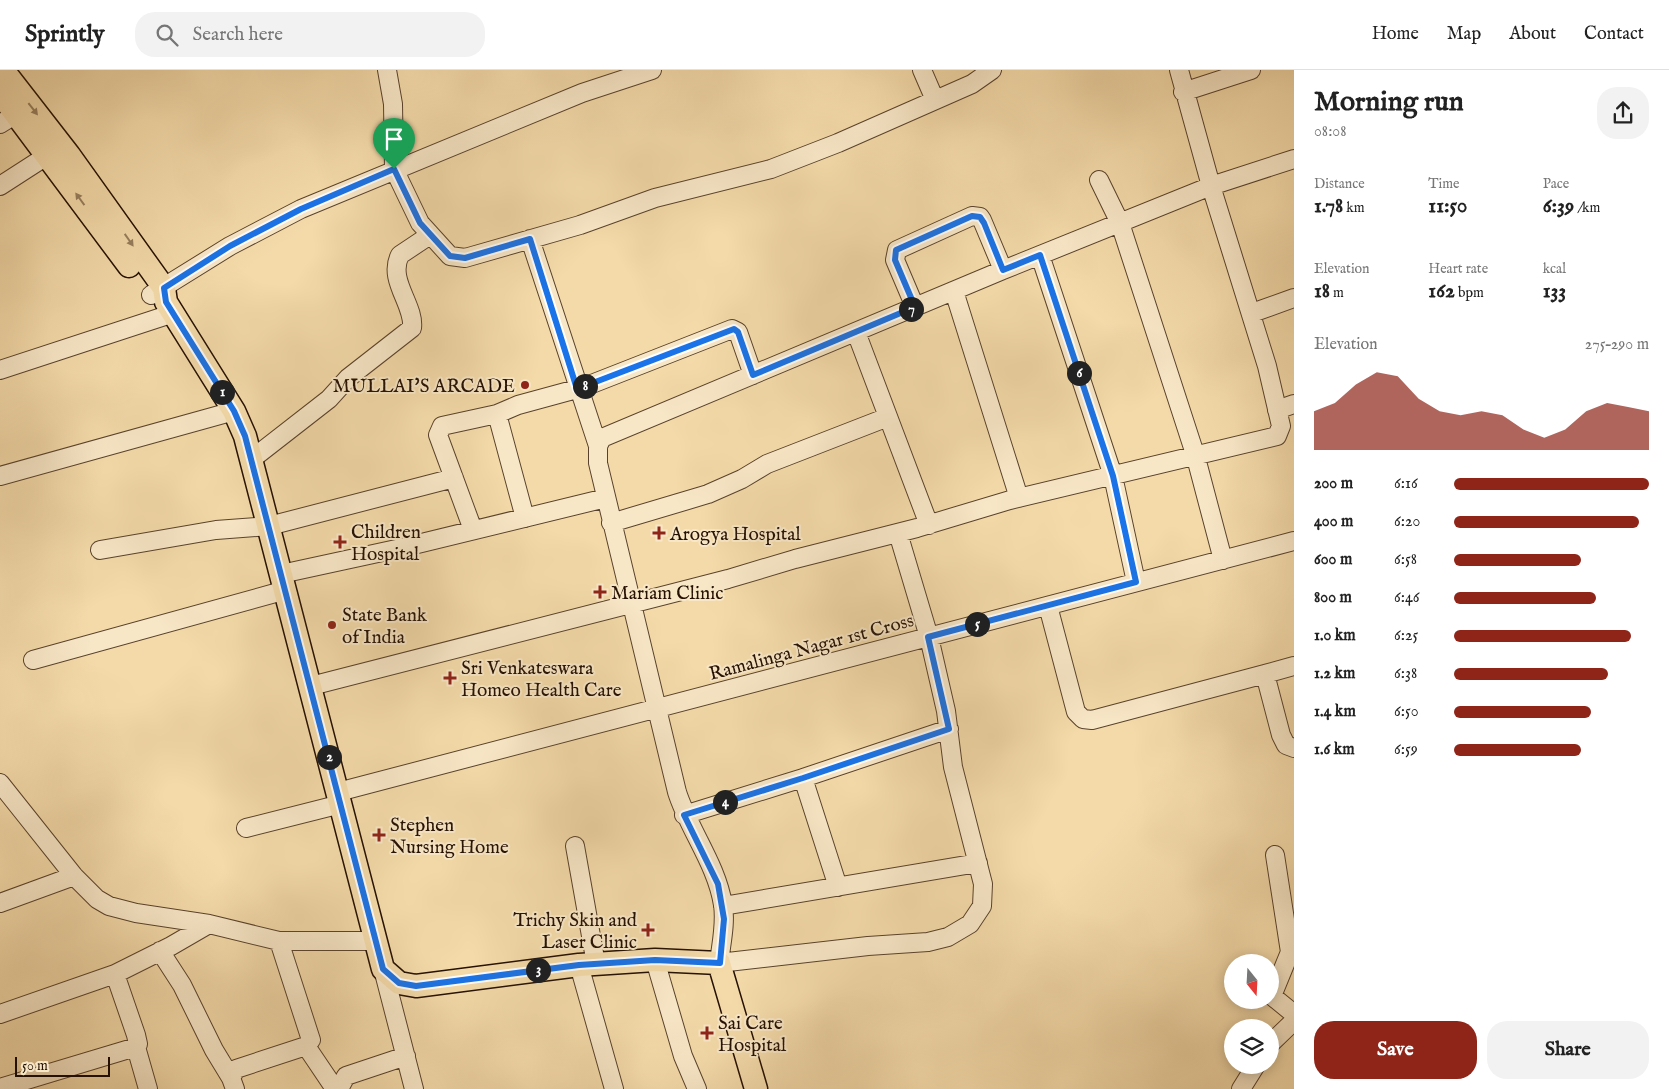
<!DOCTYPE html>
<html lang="en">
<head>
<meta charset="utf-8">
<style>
  body { margin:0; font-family:"IM FELL English",serif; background:#f2f2f2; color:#222; height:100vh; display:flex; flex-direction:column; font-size:19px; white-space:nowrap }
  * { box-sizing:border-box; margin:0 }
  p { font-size:16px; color:#767676 }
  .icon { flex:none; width:28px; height:28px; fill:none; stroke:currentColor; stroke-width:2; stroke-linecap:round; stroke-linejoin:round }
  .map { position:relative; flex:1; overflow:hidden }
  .details { display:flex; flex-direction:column; background:#fff; width:375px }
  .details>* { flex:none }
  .needle { width:32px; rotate:162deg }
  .controls { position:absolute; left:1224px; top:884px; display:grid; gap:10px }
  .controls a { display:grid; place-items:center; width:55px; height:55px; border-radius:50%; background:#fff; box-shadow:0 2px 12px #0003; font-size:25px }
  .scale { position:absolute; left:15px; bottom:12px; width:95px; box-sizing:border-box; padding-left:5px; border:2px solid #251002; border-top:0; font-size:14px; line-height:18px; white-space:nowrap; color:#251002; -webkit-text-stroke:4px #f8e7c7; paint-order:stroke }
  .pin { position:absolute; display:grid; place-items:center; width:42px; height:42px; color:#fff; margin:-51px -21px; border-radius:50% 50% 50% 0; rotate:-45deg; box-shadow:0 0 5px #0007 }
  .pin .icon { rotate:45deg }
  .km { position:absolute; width:25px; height:25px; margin:-12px; border-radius:50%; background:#222; color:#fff; font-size:14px; line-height:25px; text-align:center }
  .round { display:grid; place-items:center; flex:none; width:52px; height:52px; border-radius:20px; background:#f2f2f2 }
  .summary { display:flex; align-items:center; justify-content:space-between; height:85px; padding:0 20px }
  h1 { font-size:28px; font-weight:800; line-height:38px }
  .figures { display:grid; grid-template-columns:repeat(3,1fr); gap:8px; height:85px; padding:5px 20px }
  .figures div { display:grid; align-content:center }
  .figures b { font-size:21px; font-weight:800 }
  .figures small { font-size:14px; font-weight:400 }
  .figures p { font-size:14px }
  .chart { height:140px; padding:10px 20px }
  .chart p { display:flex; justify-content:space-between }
  .chart svg { width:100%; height:90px; margin-top:5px; fill:#8f2418; opacity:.7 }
  .cta { display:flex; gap:10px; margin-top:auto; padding:10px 20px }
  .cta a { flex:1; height:58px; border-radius:20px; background:#8f2418; color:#fff; font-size:20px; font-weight:800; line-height:58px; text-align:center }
  .cta a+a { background:#f2f2f2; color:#222 }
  ul { padding:0 20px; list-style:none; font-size:16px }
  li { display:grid; grid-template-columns:80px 60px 1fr; align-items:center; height:38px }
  li i { height:12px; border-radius:6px; background:#8f2418 }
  header { display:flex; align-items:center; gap:30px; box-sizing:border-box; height:70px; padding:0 25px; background:#fff; border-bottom:1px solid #e0e0e0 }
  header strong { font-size:24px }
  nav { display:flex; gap:28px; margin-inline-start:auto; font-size:18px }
  .search { width:350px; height:45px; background:#f2f2f2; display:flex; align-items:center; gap:12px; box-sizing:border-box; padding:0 18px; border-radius:20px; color:#767676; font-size:19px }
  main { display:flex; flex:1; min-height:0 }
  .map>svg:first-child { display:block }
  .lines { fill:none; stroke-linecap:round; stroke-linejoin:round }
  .minor-casing { stroke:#59422c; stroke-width:20 }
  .major-casing { stroke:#251002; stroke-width:25 }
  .minor { stroke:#f8e7c7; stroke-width:18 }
  .major { stroke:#f4daa9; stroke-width:22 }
  .oneway { fill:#977f5e }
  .route-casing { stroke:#fff; stroke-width:10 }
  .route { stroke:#1a73e8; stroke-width:6 }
  .poi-dot { fill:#8f2418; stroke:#f8e7c7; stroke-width:2 }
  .labels { text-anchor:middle; stroke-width:4; stroke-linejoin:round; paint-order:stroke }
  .poi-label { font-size:19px; fill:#251002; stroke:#f8e7c7; text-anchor:start }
  .street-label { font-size:19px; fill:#251002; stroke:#f8e7c7 }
</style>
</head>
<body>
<header>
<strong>Sprintly</strong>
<div class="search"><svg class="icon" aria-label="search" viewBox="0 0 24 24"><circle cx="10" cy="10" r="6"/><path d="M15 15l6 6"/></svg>Search here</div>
<nav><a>Home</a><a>Map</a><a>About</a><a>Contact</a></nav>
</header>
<main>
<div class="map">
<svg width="1294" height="1019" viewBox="0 0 1294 1019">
  <rect width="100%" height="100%" fill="#f4daa9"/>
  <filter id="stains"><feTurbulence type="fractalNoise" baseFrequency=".004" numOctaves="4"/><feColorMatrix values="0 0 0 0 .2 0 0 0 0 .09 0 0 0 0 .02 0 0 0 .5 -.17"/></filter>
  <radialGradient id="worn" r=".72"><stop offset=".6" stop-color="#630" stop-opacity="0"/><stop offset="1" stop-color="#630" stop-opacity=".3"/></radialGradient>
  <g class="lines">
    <g class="minor-casing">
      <path id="minor" d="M387,0L393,34L394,99L420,153L450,186L465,188L580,155L655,128L771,99L838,73L972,14L992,0
        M922,0L935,30
        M1183,22L1251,0
        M0,54L16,44
        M1099,110L1120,153L1195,384L1223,490
        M0,116L48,85
        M530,169L598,376
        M1040,185L1113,406L1136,512
        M954,221L1019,428
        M151,225L230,176L301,139L582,23L652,0
        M915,237L895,190L897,180L972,146L980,147L982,150L1003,200
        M1252,243L1294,228
        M856,262L929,455
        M0,300L174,243
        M1277,340L1294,334
        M497,344L518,335L584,317L732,259L738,262L753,305
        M252,389L329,329L348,308L412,258C415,235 387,210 400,185L430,165
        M0,406L234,341
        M611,453L708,424L742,409L767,394L888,347
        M473,460L438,365L442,356L497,344L525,448
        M898,463L929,567L946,641L953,697L983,814L982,836L970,854L948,867L928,872L868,876L719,893C721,874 726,854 723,835C717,795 689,760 677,722L598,393V376L602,368L1003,200L1211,116L1294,89
        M100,480L216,460L269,456L454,408
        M281,504L401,478L606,428
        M1048,536L1076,642L1083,649L1092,650L1265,604L1281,665L1286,675L1294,678
        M33,590L286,520
        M1265,604L1294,596
        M311,616L728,509L795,489L917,458L1010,430L1277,366L1281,356L1267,296L1211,116L1179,0
        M0,713L74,806L97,829L109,836L136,843L209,854L279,871H377
        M338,722L1294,471
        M684,745L803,708
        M246,758L341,734
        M575,776L596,894
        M1275,785L1290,882L1272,926L1294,944
        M838,817L803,708L949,659
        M0,833L74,806
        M723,836L978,793
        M160,881L182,915L214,980L231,1008
        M655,890L683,986L697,1019
        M579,895L614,1019
        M383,899L414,1019
        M115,904L136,965L138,974L136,977L148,1019
        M0,944L115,904L171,876L209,854
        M1270,974L1294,951
        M306,976L335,1019
        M0,1018L136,977
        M235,1019L231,1008L236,999L306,976L311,970L279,871
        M339,1019L346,1006L406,986
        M1241,1019L1256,995"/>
    </g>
    <g class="major-casing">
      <path id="major" d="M3,0L69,85L164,218L166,232L234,341L245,366L383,899L399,913L416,916L579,895L655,890L719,893L756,1019
        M0,23L129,196"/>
    </g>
    <use href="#minor" class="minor"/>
    <use href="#major" class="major"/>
  </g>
  <defs><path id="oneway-solid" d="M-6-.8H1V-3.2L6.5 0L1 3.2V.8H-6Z" transform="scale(1.25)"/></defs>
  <g class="oneway">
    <use href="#oneway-solid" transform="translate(33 39) rotate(52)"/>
    <use href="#oneway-solid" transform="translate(80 129) rotate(-126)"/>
    <use href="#oneway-solid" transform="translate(129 170) rotate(55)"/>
  </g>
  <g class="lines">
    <g class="route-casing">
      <path id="route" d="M394,99L420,153L450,186L465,188L530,169L577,319L734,259L738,262L753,305L915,237L895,190L896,180L972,146L980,147L984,153L1003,200L1040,185L1113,406L1136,512L928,567L949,659L803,708L684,745L718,814L724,849L720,893L655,890L579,895L416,916L399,913L383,899L245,366L234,341L166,232L164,218L230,176L301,139Z"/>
    </g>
    <use href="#route" class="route"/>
  </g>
  <g class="poi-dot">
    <circle cx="525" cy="315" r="5"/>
    <path d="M656.5 455.5h5v5h5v5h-5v5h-5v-5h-5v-5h5z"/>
    <path d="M337.5 464.5h5v5h5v5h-5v5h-5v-5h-5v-5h5z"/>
    <path d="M597.5 514.5h5v5h5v5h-5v5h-5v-5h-5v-5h5z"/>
    <circle cx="332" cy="555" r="5"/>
    <path d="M447.5 600.5h5v5h5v5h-5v5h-5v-5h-5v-5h5z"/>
    <path d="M376.5 757.5h5v5h5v5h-5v5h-5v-5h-5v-5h5z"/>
    <path d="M645.5 852.5h5v5h5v5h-5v5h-5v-5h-5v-5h5z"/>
    <path d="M704.5 955.5h5v5h5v5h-5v5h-5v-5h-5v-5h5z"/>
  </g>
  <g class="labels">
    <g class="poi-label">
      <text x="515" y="322" text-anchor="end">MULLAI'S ARCADE</text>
      <text x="351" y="468">Children<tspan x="351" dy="22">Hospital</tspan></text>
      <text x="670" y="470">Arogya Hospital</text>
      <text x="611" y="529">Mariam Clinic</text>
      <text x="342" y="551">State Bank<tspan x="342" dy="22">of India</tspan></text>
      <text x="461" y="604">Sri Venkateswara<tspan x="461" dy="22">Homeo Health Care</tspan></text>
      <text x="390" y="761">Stephen<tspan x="390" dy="22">Nursing Home</tspan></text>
      <text x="637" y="856" text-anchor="end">Trichy Skin and<tspan x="637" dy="22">Laser Clinic</tspan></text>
      <text x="718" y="959">Sai Care<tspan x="718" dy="22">Hospital</tspan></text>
    </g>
    <g class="street-label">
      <text transform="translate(811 576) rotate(-15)" y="7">Ramalinga Nagar 1st Cross</text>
    </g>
  </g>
  <rect width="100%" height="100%" filter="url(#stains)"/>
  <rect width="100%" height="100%" fill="url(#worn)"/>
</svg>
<div class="controls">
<a><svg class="needle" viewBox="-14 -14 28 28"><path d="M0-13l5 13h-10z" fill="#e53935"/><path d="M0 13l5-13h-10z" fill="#767676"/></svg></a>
<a><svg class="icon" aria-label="layers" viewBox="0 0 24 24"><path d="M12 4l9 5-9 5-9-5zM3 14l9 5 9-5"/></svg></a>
</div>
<div class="scale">50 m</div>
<div class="pin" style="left:394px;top:99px;background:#1e9e55"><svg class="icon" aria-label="arrive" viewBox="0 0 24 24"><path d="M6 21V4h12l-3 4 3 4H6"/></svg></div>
<b class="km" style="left:222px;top:322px">1</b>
<b class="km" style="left:329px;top:687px">2</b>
<b class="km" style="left:538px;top:900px">3</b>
<b class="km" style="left:725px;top:732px">4</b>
<b class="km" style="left:977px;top:554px">5</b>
<b class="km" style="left:1079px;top:303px">6</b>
<b class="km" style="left:911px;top:239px">7</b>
<b class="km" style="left:585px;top:316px">8</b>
</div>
<section class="details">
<div class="summary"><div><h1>Morning run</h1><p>08:08</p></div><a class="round"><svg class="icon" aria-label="share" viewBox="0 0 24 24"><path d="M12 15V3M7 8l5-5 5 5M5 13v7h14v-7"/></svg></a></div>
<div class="figures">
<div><p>Distance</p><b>1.78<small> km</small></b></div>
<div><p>Time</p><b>11:50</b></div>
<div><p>Pace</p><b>6:39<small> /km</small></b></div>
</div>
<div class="figures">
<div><p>Elevation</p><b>18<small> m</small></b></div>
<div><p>Heart rate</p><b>162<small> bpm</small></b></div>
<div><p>kcal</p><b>133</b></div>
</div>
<div class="chart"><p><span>Elevation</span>275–290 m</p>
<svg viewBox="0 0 160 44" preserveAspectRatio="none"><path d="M0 44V25L10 21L20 12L30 6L40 8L50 19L60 25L70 27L80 25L90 27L100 34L110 38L120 34L130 25L140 21L150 23L160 25V44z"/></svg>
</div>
<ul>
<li><b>200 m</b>6:16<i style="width:100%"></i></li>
<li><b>400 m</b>6:20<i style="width:95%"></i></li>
<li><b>600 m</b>6:58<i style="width:65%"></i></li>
<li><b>800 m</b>6:46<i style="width:73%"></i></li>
<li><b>1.0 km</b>6:25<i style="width:91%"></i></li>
<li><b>1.2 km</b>6:38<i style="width:79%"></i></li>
<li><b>1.4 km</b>6:50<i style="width:70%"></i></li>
<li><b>1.6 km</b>6:59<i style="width:65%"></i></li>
</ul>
<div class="cta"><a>Save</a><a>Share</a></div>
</section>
</main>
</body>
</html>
